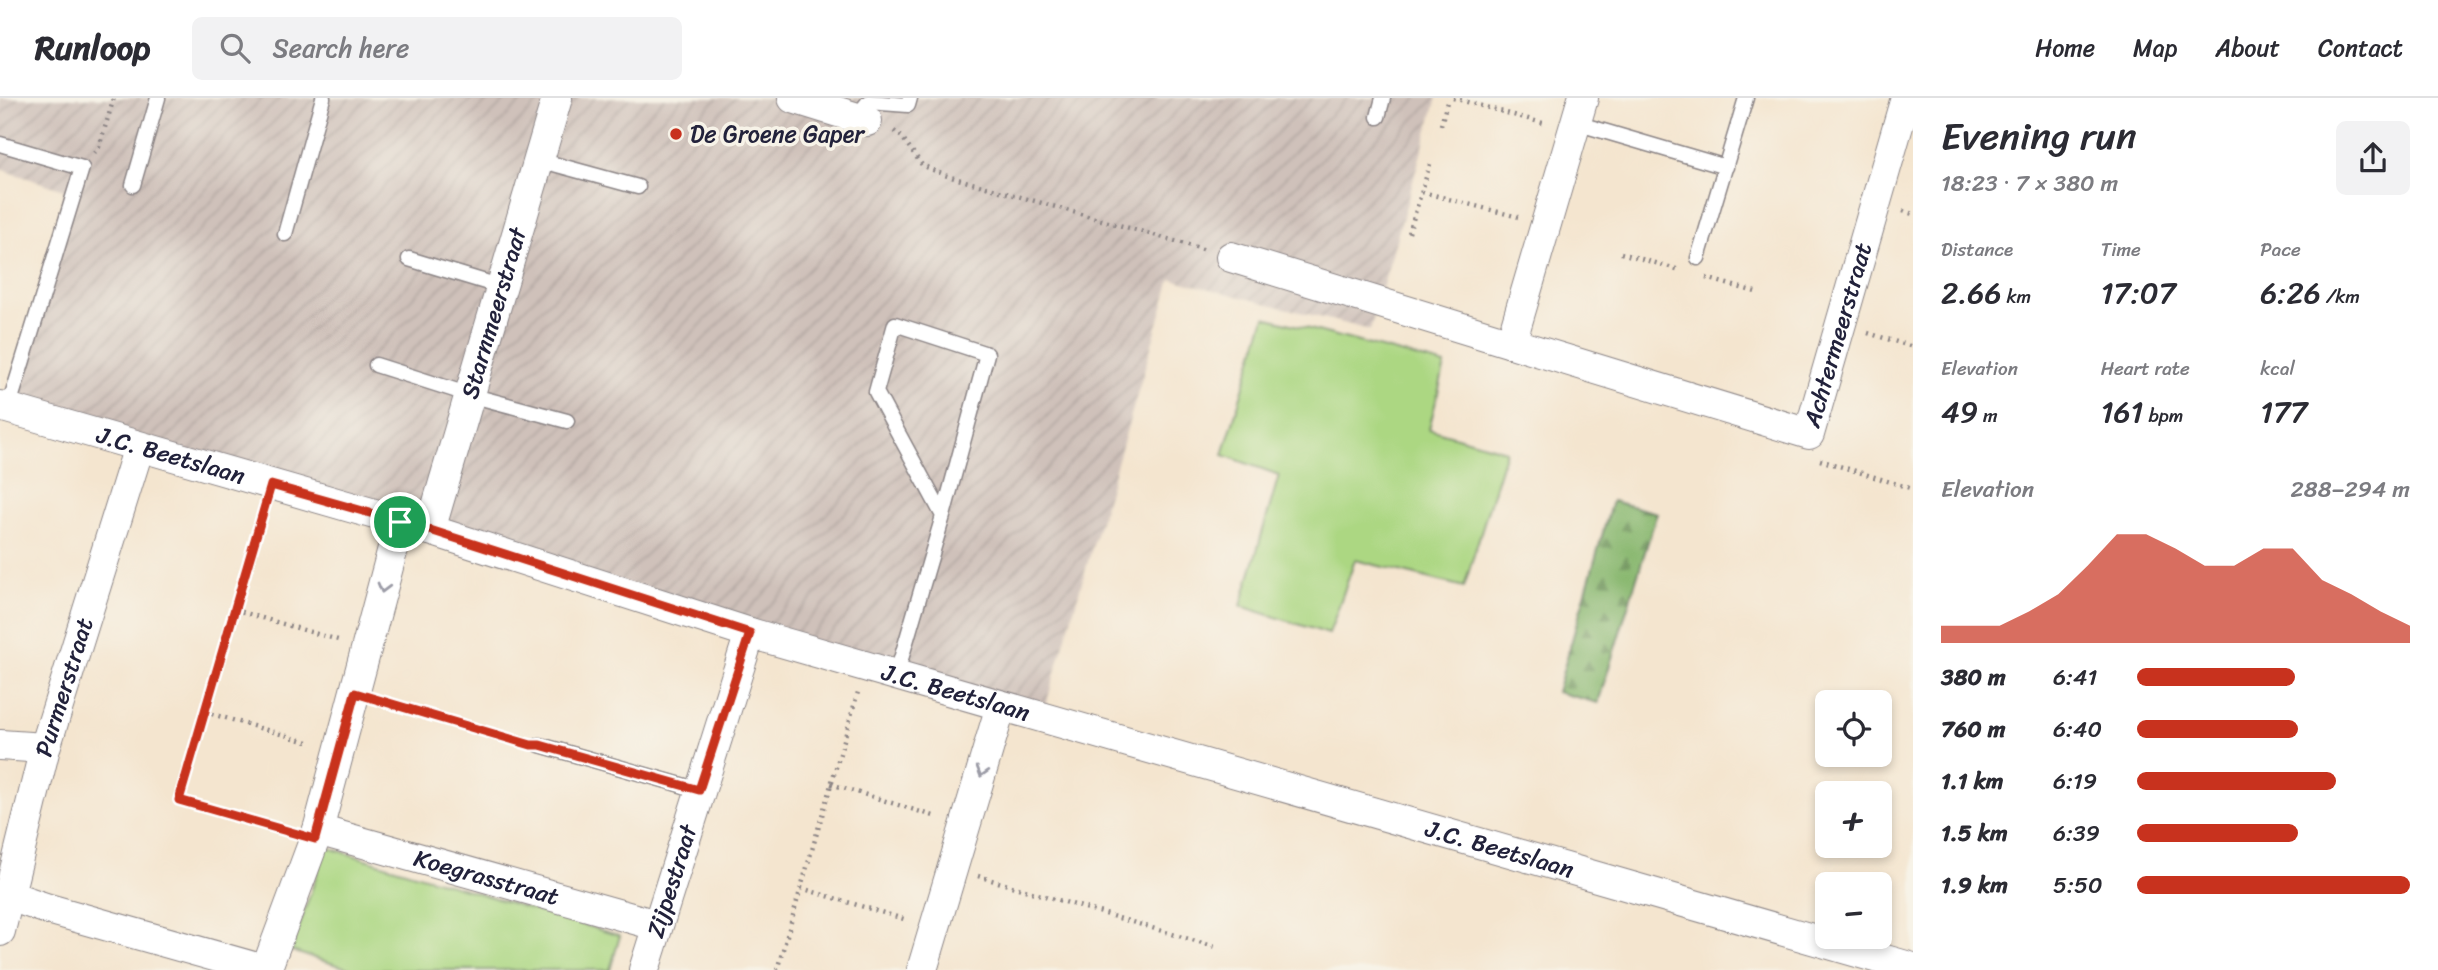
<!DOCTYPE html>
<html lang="en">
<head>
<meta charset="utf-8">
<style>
  body { margin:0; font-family:Sriracha,sans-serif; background:#f2f2f3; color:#2b2b33; height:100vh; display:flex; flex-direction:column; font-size:26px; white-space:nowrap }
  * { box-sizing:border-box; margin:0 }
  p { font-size:23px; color:#7c7c81 }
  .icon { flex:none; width:38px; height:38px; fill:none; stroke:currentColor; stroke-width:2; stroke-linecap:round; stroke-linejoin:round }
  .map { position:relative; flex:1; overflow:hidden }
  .sheet { display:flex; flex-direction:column; background:#fff; width:525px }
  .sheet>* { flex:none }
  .buttons { position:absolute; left:1815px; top:592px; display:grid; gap:14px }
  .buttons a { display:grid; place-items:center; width:77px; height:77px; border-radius:10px; background:#fff; box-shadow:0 4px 10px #0003; font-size:35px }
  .pin { position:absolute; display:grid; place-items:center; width:60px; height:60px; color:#fff; margin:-30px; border:4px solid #fff; border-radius:50%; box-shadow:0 2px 7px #0007 }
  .round { display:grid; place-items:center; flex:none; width:74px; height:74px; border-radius:10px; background:#f2f2f3 }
  .head { display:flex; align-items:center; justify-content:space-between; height:119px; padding:0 28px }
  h1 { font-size:38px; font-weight:600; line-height:52px }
  .figures { display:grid; grid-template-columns:repeat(3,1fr); gap:10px; height:119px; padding:7px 28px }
  .figures div { display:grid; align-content:center }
  .figures b { font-size:30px; font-weight:600 }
  .figures small { font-size:19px; font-weight:400 }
  .figures p { font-size:19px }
  .chart { height:196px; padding:14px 28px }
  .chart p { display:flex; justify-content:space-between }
  .chart svg { width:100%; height:126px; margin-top:7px; fill:#c8321e; opacity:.7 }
  ul { padding:0 28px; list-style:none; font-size:23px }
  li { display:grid; grid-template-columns:112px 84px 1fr; align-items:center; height:52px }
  li i { height:18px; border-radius:9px; background:#c8321e }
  header { display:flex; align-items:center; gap:42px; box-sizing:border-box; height:98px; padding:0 35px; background:#fff; border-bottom:2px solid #e1e1e2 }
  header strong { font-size:33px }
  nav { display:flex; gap:38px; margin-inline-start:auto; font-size:24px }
  .search { width:490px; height:63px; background:#f2f2f3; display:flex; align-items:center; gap:18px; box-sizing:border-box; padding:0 24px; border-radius:10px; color:#7c7c81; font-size:26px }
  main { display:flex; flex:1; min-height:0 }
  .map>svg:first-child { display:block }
  .industrial { fill:url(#industrial-furrows) }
  .grass { fill:#acd782; stroke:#677c5e; stroke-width:2 }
  .forest { fill:url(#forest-firs); stroke:#566d56; stroke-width:2 }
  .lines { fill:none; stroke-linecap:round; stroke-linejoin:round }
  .lane-casing { stroke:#8b8485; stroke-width:17 }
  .street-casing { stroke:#8b8485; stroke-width:32 }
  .path { stroke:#8b8485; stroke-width:4.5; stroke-dasharray:2 5; stroke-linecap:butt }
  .lane { stroke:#fff; stroke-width:14 }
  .street { stroke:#fff; stroke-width:30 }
  .oneway { stroke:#9c9ca7 }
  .route-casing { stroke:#fff; stroke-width:14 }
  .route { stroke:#c8321e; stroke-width:9 }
  .poi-dot { fill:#c8321e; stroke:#f7f3e8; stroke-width:2.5 }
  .labels { text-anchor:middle; stroke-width:7; stroke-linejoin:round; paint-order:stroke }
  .poi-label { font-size:24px; fill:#22223b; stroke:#f7f3e8; text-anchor:start }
  .street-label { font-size:24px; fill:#22223b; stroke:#f7f3e8 }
</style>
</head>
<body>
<header>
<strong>Runloop</strong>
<div class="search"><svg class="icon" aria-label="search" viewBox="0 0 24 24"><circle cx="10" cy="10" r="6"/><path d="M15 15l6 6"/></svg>Search here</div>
<nav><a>Home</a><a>Map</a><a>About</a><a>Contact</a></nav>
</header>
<main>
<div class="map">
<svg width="1913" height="872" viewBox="0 0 1913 872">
  <defs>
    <pattern id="industrial-furrows" width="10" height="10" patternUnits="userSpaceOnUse" patternTransform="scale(1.75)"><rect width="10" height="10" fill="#cfc1ba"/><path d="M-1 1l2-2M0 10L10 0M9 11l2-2" fill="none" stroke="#b1a6a1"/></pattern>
    <pattern id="forest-firs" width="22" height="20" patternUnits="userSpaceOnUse" patternTransform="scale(1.75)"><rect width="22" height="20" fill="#89b870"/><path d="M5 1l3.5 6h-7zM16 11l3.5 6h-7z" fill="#70955d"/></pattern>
  </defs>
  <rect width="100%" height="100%" fill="#f7f3e8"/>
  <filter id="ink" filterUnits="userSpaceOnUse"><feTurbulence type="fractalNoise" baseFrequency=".0143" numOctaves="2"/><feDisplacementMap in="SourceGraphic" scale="14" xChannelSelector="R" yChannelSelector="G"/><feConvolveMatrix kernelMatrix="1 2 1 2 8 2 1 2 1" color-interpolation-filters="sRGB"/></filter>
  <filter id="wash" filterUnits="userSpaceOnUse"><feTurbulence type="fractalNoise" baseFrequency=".00686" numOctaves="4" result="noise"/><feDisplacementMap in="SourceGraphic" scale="28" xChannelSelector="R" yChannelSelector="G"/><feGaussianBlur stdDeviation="1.57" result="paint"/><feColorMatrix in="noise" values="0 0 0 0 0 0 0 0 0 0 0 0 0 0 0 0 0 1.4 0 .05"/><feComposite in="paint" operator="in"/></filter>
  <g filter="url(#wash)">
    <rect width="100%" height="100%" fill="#f4e5cf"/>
    <path class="industrial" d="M0,0H1437L1370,232L1171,181L1042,620L9,322L64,92L0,71Z"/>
    <path class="grass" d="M1265,219L1445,267L1429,331L1506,353L1464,489L1355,462L1329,536L1241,508L1279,377L1223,357Z
      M326,749L620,838L610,872H354L291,853Z"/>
    <path class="forest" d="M1612,403L1657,415L1598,605L1557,594Z"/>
  </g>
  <g filter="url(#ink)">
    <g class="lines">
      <g class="lane-casing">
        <path id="lane" d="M856,19L868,4L908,7L910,0
          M1378,19L1383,0
          M1576,25L1726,69
          M0,46L82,70L8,311
          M539,62L638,89
          M133,87L158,0
          M285,136L323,0
          M1698,160L1746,0
          M409,161L502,189
          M376,267L470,297L567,323
          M896,578L943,418L876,294L895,226L987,256L943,418
          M540,647L699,692"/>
      </g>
      <g class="street-casing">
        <g id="street">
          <path d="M793,0L867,23"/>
          <path id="s1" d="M1583,0L1511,245L1809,336L1906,0"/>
          <path d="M1231,159L1511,245"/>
          <path id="s2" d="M0,308L430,432L750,535L1913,870"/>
          <path id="s3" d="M430,432L557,0"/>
          <path d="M0,647L45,650"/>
          <path id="s4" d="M318,732L656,827"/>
          <path d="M10,798L45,810L264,872"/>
          <path id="s5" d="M0,833L45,650L139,349"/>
          <path d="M266,872L318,732L400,424"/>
          <path id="s6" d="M644,872L750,535"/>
          <path d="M922,872L1001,608"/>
        </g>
      </g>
      <path class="path" d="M1453,0L1546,26
        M1441,27L1448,0
        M894,33L902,39L922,67L944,77L1206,152
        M94,55L99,49L114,0
        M1422,94L1518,119
        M1903,113L1913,116
        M1409,135L1431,63
        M1621,155L1680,172
        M1706,180L1759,195
        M1868,235L1913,249
        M1820,362L1913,391
        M264,412L179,702L287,733
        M235,512L338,542
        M382,604L522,645
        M205,614L311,645
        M831,686L937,719
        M978,778L1219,850
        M801,790L907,822
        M777,872L858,594"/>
      <use href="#lane" class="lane"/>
      <use href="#street" class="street"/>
    </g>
    <defs><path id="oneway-chevron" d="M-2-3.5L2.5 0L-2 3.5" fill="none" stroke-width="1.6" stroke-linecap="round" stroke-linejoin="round" transform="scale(1.75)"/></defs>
    <g class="oneway">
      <use href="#oneway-chevron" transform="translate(383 490) rotate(105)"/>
      <use href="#oneway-chevron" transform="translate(982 674) rotate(107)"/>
    </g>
  </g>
  <g class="lines" filter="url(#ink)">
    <g class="route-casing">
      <path id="route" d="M271,387L430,432L750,535L699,692L540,647H531L355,595L315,741L179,702Z"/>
    </g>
    <use href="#route" class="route"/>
  </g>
  <circle class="poi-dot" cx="676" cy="36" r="7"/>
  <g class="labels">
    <g class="poi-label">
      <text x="690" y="44">De Groene Gaper</text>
    </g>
    <g class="street-label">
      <text dy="8" stroke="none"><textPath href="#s3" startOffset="226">Starnmeerstraat</textPath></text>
      <text dy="8" stroke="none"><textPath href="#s1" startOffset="670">Achtermeerstraat</textPath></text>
      <text dy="8" stroke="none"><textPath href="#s2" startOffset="178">J.C. Beetslaan</textPath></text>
      <text dy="8" stroke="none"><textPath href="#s5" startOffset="252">Purmerstraat</textPath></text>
      <text dy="8" stroke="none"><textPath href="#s2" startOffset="998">J.C. Beetslaan</textPath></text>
      <text dy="8" stroke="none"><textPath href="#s2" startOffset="1564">J.C. Beetslaan</textPath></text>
      <text dy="8" stroke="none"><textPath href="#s4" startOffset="175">Koegrasstraat</textPath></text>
      <text dy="8" stroke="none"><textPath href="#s6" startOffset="93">Zijpestraat</textPath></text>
    </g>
  </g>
</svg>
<div class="buttons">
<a><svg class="icon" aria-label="locate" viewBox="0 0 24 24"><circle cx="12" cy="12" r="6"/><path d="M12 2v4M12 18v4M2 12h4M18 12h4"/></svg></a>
<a>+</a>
<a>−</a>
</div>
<div class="pin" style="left:400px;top:424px;background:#1e9e55"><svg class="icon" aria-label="arrive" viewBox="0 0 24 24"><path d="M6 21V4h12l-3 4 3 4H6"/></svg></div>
</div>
<section class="sheet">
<div class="head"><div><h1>Evening run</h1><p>18:23 · 7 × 380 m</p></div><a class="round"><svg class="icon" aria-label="share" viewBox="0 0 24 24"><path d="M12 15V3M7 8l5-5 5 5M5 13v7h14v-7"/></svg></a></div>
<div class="figures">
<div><p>Distance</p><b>2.66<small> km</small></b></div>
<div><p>Time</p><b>17:07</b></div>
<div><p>Pace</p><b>6:26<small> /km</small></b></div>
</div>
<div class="figures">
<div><p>Elevation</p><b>49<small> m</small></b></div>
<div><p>Heart rate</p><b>161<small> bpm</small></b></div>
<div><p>kcal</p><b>177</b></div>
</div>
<div class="chart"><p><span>Elevation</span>288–294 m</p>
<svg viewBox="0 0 160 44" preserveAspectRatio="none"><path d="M0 44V38L10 38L20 38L30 33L40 27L50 17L60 6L70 6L80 11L90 17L100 17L110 11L120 11L130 22L140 27L150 33L160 38V44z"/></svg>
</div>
<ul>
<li><b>380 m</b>6:41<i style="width:58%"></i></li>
<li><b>760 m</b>6:40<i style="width:59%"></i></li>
<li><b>1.1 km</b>6:19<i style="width:73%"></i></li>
<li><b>1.5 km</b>6:39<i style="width:59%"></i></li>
<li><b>1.9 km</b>5:50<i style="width:100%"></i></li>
</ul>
</section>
</main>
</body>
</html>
